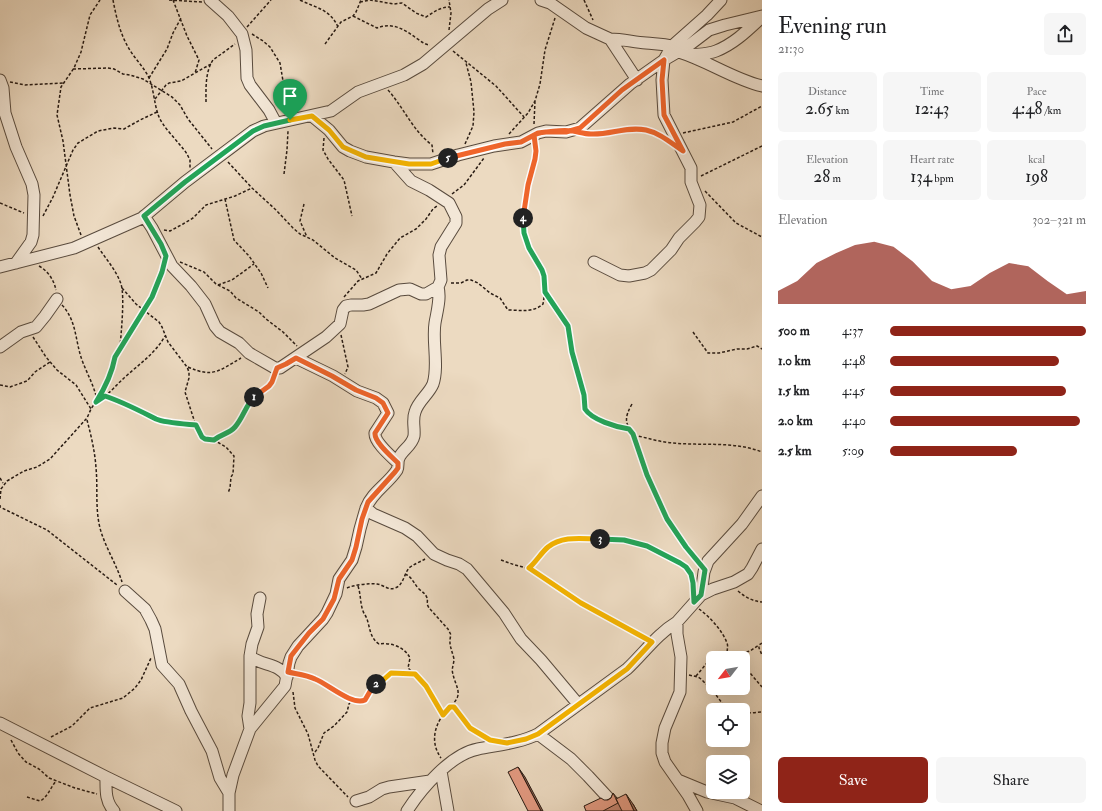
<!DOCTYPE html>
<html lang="en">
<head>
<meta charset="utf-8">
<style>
  body { margin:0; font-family:"IM FELL Double Pica",serif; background:#f6f6f6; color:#202124; height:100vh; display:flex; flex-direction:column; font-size:15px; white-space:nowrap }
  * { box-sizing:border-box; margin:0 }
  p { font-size:13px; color:#757577 }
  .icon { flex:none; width:22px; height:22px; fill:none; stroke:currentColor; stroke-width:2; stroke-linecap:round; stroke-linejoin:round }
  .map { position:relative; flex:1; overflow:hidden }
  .details { display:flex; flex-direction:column; background:#fff; width:340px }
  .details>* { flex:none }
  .needle { width:26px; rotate:239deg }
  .controls { position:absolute; left:706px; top:651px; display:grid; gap:8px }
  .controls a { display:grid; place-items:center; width:44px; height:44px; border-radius:6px; background:#fff; box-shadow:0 4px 16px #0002; font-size:20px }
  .pin { position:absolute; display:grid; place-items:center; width:34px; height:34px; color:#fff; margin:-41px -17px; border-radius:50% 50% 50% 0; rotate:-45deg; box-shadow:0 0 4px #0007 }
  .pin .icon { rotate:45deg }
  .km { position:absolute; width:20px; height:20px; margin:-10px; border-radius:50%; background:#222; color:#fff; font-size:11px; line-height:20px; text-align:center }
  .round { display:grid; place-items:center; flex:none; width:42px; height:42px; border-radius:6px; background:#f6f6f6 }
  .summary { display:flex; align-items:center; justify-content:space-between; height:68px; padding:0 16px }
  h1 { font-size:22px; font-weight:600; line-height:30px }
  .figures { display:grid; grid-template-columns:repeat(3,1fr); gap:6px; height:68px; padding:4px 16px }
  .figures div { display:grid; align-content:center; border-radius:6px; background:#f6f6f6; text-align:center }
  .figures b { font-size:17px; font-weight:600 }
  .figures small { font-size:11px; font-weight:400 }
  .figures p { font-size:11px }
  .chart { height:112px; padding:8px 16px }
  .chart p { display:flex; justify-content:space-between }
  .chart svg { width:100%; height:72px; margin-top:4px; fill:#8f2418; opacity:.7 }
  .button { display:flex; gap:8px; margin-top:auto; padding:8px 16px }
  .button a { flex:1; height:46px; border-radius:6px; background:#8f2418; color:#fff; font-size:16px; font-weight:600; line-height:46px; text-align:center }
  .button a+a { background:#f6f6f6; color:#202124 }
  ul { padding:0 16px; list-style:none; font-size:13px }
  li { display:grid; grid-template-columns:64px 48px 1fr; align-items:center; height:30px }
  li i { height:10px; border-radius:5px; background:#8f2418 }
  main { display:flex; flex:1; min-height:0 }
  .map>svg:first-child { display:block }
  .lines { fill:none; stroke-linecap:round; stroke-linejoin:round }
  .minor-casing { stroke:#594b3e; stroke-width:13 }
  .path { stroke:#281b13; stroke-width:1.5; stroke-dasharray:3 2; stroke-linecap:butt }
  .minor { stroke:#f3e7d7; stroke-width:11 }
  .wall { fill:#c2846f; stroke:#281b13 }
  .shaded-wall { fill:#9e6c5a; stroke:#281b13 }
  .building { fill:#e29a81; stroke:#281b13 }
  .split-1-casing { stroke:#fff; stroke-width:8 }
  .split-2-casing { stroke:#fff; stroke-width:8 }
  .split-3-casing { stroke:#fff; stroke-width:8 }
  .split-4-casing { stroke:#fff; stroke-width:8 }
  .split-5-casing { stroke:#fff; stroke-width:8 }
  .split-6-casing { stroke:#fff; stroke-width:8 }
  .split-1 { stroke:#22a559; stroke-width:5 }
  .split-2 { stroke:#f0652b; stroke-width:5 }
  .split-3 { stroke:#f5b400; stroke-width:5 }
  .split-4 { stroke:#22a559; stroke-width:5 }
  .split-5 { stroke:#f0652b; stroke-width:5 }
  .split-6 { stroke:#f5b400; stroke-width:5 }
</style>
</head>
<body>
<main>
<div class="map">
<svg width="762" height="811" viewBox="0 0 762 811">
  <rect width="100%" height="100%" fill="#ecdac1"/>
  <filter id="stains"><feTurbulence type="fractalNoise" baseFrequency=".005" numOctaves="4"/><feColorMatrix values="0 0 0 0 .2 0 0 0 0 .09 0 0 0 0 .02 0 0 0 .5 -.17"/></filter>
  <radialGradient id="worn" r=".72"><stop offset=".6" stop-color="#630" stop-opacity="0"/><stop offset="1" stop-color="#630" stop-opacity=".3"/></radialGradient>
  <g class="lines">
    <g class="minor-casing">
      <path id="minor" d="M210,0L228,16L242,34L246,50L247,78L250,85L269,110L276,123
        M541,0L550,3L586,28L610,39L637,80
        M610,39C623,39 633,42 646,43C655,44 663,44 672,46
        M679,52C708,61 733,79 762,86
        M691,55C699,54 708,54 716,51C734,44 748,30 762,17
        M0,80L3,88L5,113L16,147L32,184L34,195L33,235L31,242L16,263
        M312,116L329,130L343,147L350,151L366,157L394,162L409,164H431L458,155L494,146L521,142L538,133L546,131L566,132L580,128L630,84L664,60L688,46L709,30L725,25L762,16
        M144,216L152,228L172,266L191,286L205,304L215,326L220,332L239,343L249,353L275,368H280L326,337L340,324L343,310L346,306L351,305H363L369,304L399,290L410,289L421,294H426L438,287L441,280L439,255L441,247L456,223V217L449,203L429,190L411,181L394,162
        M594,262L620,275L629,276L645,273L651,270L671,250L679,238L695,222L699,217L700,205L691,182V168L664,115L662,80L664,60L672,46L707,15L721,0
        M0,267L74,248L142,218L185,182L253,131L264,126L331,111L358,92L404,75L423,64L488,9L502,0
        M438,287C441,298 437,311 435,323C432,341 439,366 433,384C429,394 418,401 415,412C412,420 415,428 414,436C412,446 402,450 399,458C397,462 399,466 397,470C388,484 372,492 366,508L373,514L405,528L417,536L434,554L447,560L459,564L467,569L504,613L521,639L541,660L578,704
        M0,347L21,332L36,327L45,316L57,299
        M296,358L333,376L357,391L376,398L383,403L388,413L375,433C374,442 392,457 398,463
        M125,591L145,609L151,620L155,629L162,665L179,684L191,711L212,751L220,778L229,793
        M701,595L713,589L734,582L748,574L752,568L762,549
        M260,598L257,614L258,627L252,644L250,656C261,666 279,663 287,677
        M0,723L106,777L176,811
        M250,729L248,716L250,703V656
        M538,734L571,759L588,776L613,803
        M441,771L448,811
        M106,777C106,790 105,801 114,811
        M678,780L707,792L735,798L761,811
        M356,801L369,797L382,789L389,787L430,781
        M229,811V793L233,775L250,729L285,686L289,663L291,657L298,646L323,619L327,613L336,594L339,579L352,560L356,547L360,529L366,508
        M407,811C421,789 451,754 478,749C498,745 520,743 538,734L627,669C644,653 657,634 677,622
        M697,811L688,795L665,762L662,753V743L665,728L680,692L681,657L677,634V622L701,595L704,572L708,561L742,524L762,496"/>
    </g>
    <path class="path" d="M113,0C116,16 120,33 128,47C134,58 144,67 149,78C154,90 154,103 158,114C161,126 180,143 187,154L190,160V168
      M169,0L202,2
      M173,0L187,36L199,60L195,73
      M300,0C316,8 330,9 338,27
      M584,0L593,20
      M360,2L370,0L394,4L402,3L416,13L426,17C434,12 440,7 450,7
      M353,16L377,28C392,22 404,29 416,38C421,41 425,45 430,45
      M247,27L271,0
      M449,30L451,13L449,0
      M252,34L263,41L270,47L280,63L283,81L287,87L290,110
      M325,44L341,22L353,16L356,12L361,0
      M453,51L496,86L524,117
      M73,69L108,68L114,69L123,74L130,75L143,79L172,97L180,105L188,119L212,149
      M149,78L167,49L173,33L181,18
      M10,82L25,85L64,83
      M388,90C404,108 413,131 432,145L433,154
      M155,99L166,85L169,83L181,81L211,64
      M206,102C206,89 205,72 213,60L235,44
      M534,124L535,101
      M683,133L733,122L762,106
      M509,134L528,113L535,101L540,84L545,50L555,18
      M587,134C614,136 640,120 665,138
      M324,138L323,150L328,159L344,180L352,216
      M465,144L473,126L474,112L471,82L466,63
      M535,146V159L531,173L524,206L523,220L524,233L529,248L542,270L544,276L545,292L568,326L572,352L584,395L585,409C592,420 616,427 629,429
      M228,162L252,188L276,210L293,228L300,234L313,240L335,258L356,270L362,279
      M284,174L287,150L288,131
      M701,176L762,146
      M705,191L736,223L762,237
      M452,194L464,185L484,158
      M225,199L234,240L249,256L261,273L268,288
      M0,203L24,213
      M304,204L300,221L307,237
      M43,216L53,197L73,150L78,143L98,131L114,128L124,129L140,120L157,112
      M164,230L170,231L183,224L193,218L206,205L235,196L252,188
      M81,235L74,216L70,195L63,141L57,115L61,87L74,68L81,52L90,15L100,0
      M98,247C106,259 116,270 121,284C125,297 121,333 120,348
      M180,262L204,272L216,284L230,291L236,298L259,312L266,319L283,332L297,346
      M39,266C48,271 54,280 56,290
      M451,283H461L467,280H471L478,283L490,293L500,298L508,310C521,310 533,313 543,304L545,292
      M218,285L232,280L254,264
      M122,288L136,304L159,322L162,327L168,342L187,367L189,372V378L185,392L195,423L201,435L205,439L214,440L226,447L234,456L233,474L231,477L230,488L228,493
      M344,297L358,281L376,273L387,254L400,238L416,229L426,219L433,209L437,206
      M62,305C77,321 75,341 82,360C87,374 94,385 97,400
      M693,332L708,353H719L737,349H747L757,346L762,349
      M341,335L348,367L345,374
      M33,337L46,357L57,370L76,385L91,409
      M188,367C213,378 219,371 241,358
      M0,385L10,387L27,381L35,372L50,362
      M105,396L147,413L157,419L195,425
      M96,402C107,397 115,386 124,378C139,364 155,354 165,336
      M632,404C625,417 624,422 633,434L647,475L667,519L698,562
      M87,420C91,435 95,452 96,468C98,488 95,508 100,528C105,547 116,563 122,582
      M634,435C647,438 660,442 673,443C703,446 734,441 762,452
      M214,440L219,436L231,431L241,419L252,399L269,386L273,377
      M0,478L3,483
      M0,499L1,489L7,481L24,471L37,467L50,459L87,418L91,409L104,389L114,363L115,357L141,313L150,302L155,291L162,269
      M0,505V507L47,530L117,585
      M501,560L515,565L531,569L581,603L645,638
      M529,568L548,548L556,542L563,539H600L624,540L647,546L671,557L686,567L691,573L693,582
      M405,574C412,577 413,582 418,588C423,593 429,595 427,604L429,608L448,629L451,635C448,644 452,650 454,659C454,664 451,669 453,674C454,681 459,688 458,695C457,701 452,704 449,708C435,722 429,741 441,758
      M358,586C361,595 360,603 363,611C364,614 366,616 367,619C370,628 370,638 379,644C390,642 405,647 410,658L408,668L426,685L443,714
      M347,588C353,585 370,583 377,584C384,585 389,591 395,588C403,586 404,574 409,568C414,564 420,562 425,559
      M738,591C745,597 752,601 762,602
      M699,609C710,617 722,630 727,643C729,648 725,652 729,658
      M762,643L759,645V648L762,655
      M717,658L733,656L750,651L759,645
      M743,667L750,673L762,687
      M296,674L315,678L349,699L362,702L365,700L374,686L391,673L399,672L414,673
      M689,675L698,677L701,679L713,691L725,707L737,710
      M696,676L707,663L713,659
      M293,692L295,708L308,734L315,760L318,766L348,797
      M450,707L457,709L470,728L486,737
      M743,712C747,714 757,712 762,712
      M51,737L72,726L90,708L123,698L135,688L141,680L151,658
      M11,740L18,753L26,762L39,769L49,778L75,788L97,794
      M315,752L318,748L324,733L334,726L347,712L349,704L352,700
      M27,797L40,801C48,797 50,788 56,781"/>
    <use href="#minor" class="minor"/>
  </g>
  <path class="wall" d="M613,793L617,798L633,804L637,811H586L611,798Z"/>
  <path class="shaded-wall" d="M518,767L525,777L543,811H541Z
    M626,794L633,804L637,811H634Z"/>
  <path class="building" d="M518,767L541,811H528L508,772Z
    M613,793L618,803L603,811H586L584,806L601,798L604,800H608L611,798Z
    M626,794L634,811H622L616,799Z"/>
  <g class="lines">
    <g class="split-1-casing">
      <path id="split-1" d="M254,397C246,405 243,418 235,427C229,434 221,434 214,440L205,439L202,437L196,425C186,424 165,423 156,419C140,411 123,402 105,396L96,402C105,388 112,373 115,357L152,297L162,272L166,256L161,244L144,216L185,182L253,131L264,126L290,120"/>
    </g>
    <g class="split-2-casing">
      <path id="split-2" d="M254,397L269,386L272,382L277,368L286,364L296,358L332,376L356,390L376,398L383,403L388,413L375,433C374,442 392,457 398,463V468L395,472L368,502L362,519L356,547L352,560L339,579L334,599L323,619L309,633L291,656L288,672C297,674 307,675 315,679C328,684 352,706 365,700L372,688L376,684"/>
    </g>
    <g class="split-3-casing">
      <path id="split-3" d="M376,684L382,681L391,673L415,674L426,686L443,715L450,707H454L470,728L490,740L507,743L526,739L538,734L627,669L652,642L581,603L529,568C536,562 541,553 548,547C563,535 583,539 600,539"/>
    </g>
    <g class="split-4-casing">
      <path id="split-4" d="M523,218L524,233L529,248L542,270L544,276L545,292L568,326L572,352L584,395L585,409C592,420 616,427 629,429L633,434L647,475L667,519L686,547L705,570L701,595L694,602L693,583L691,574L686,567L680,563L647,546L624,540L600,539"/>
    </g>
    <g class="split-5-casing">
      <path id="split-5" d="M448,158L505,144L521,142L538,133L546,132H566L580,128L622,90L664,60L662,80L664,115L683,151C671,143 660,133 646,130C627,126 610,135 591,134C585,134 579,132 573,131C564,130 542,131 534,135L536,151L535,159L528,185L523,218"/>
    </g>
    <g class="split-6-casing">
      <path id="split-6" d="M290,120L312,116L329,130L343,147L366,157L409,164H431L448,158"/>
    </g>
    <use href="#split-1" class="split-1"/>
    <use href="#split-2" class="split-2"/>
    <use href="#split-3" class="split-3"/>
    <use href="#split-4" class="split-4"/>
    <use href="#split-5" class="split-5"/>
    <use href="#split-6" class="split-6"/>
  </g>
  <rect width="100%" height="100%" filter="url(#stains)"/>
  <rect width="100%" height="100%" fill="url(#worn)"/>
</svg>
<div class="controls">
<a><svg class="needle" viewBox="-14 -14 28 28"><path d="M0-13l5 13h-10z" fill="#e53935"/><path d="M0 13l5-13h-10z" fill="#757577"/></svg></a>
<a><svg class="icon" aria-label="locate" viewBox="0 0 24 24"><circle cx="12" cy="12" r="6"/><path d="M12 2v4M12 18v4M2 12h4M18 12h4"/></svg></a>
<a><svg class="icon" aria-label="layers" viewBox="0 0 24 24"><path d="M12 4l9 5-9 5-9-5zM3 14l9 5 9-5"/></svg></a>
</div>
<div class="pin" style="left:290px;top:120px;background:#1e9e55"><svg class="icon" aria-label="arrive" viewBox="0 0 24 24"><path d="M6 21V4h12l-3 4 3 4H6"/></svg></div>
<b class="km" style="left:254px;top:397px">1</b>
<b class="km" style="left:376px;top:684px">2</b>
<b class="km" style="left:600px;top:539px">3</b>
<b class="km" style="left:523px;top:218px">4</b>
<b class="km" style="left:448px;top:158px">5</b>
</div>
<section class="details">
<div class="summary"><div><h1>Evening run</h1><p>21:30</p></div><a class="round"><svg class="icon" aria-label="share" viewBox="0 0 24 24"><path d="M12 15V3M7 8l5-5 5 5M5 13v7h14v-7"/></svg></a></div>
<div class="figures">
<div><p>Distance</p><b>2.65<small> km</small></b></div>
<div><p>Time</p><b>12:43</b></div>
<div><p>Pace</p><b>4:48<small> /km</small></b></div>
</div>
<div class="figures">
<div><p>Elevation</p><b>28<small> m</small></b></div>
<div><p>Heart rate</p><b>134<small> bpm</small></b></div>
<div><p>kcal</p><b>198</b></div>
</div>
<div class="chart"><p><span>Elevation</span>302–321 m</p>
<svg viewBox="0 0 160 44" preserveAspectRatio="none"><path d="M0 44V36L10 30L20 19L30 13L40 8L50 6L60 9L70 18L80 30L90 35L100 33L110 25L120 19L130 21L140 30L150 38L160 36V44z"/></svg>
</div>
<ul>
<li><b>500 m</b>4:37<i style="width:100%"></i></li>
<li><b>1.0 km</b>4:48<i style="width:86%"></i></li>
<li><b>1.5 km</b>4:45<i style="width:90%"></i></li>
<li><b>2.0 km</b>4:40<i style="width:97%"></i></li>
<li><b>2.5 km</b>5:09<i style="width:65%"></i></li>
</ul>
<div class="button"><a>Save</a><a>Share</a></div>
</section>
</main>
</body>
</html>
